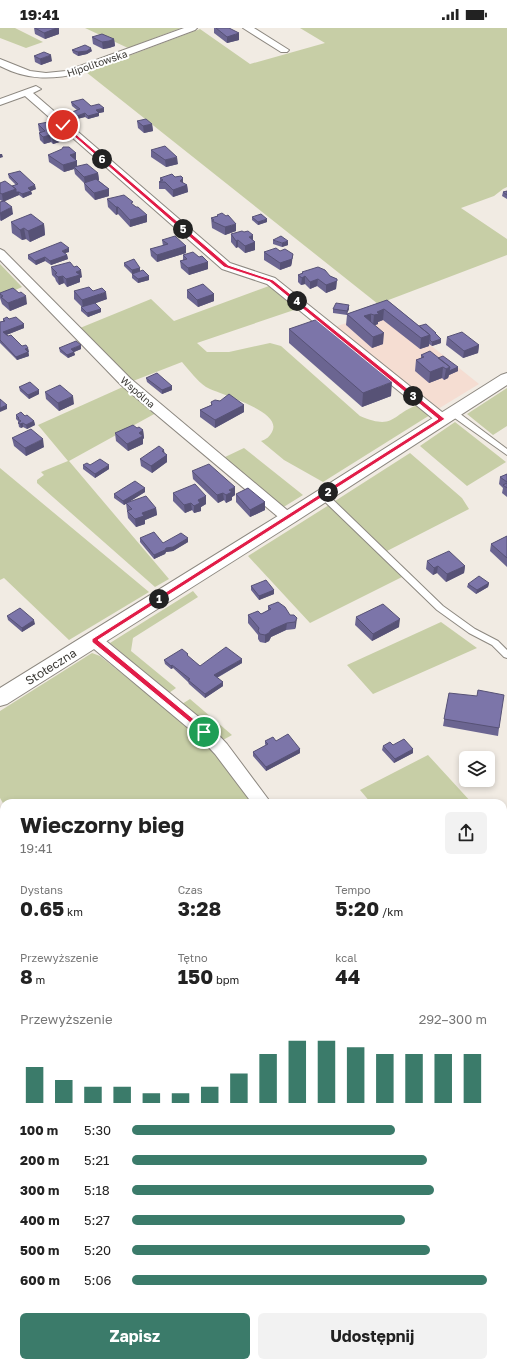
<!DOCTYPE html>
<html lang="pl">
<head>
<meta charset="utf-8">
<style>
  body { margin:0; font-family:"Golos Text",sans-serif; background:#f2f2f2; color:#222; height:100vh; display:flex; flex-direction:column; font-size:15px; white-space:nowrap }
  * { box-sizing:border-box; margin:0 }
  p { font-size:13px; color:#767676 }
  .icon { flex:none; width:22px; height:22px; fill:none; stroke:currentColor; stroke-width:2; stroke-linecap:round; stroke-linejoin:round }
  .map { position:relative; flex:1; overflow:hidden }
  .side { position:absolute; left:0px; top:771px; width:507px; height:568px; display:flex; flex-direction:column; background:#fff; border-radius:12px 12px 0 0; box-shadow:0 2px 6px #0003 }
  .side>* { flex:none }
  .buttons { position:absolute; left:459px; top:723px; display:grid; gap:8px }
  .buttons a { display:grid; place-items:center; width:36px; height:36px; border-radius:6px; background:#fff; box-shadow:0 2px 6px #0003; font-size:20px }
  .pin { position:absolute; display:grid; place-items:center; width:34px; height:34px; color:#fff; margin:-17px; border:2px solid #fff; border-radius:50%; box-shadow:0 1px 4px #0007 }
  .km { position:absolute; width:20px; height:20px; margin:-10px; border-radius:50%; background:#222; color:#fff; font-size:11px; line-height:20px; text-align:center }
  .round { display:grid; place-items:center; flex:none; width:42px; height:42px; border-radius:6px; background:#f2f2f2 }
  .headline { display:flex; align-items:center; justify-content:space-between; height:68px; padding:0 20px }
  h1 { font-size:22px; font-weight:700; line-height:30px }
  .figures { display:grid; grid-template-columns:repeat(3,1fr); gap:6px; height:68px; padding:4px 20px }
  .figures div { display:grid; align-content:center }
  .figures b { font-size:20px; font-weight:700 }
  .figures small { font-size:11px; font-weight:400 }
  .figures p { font-size:11px }
  .chart { height:112px; padding:8px 20px }
  .chart p { display:flex; justify-content:space-between }
  .chart svg { width:100%; height:72px; margin-top:4px; stroke:#3b7b6a; stroke-width:6 }
  .button { display:flex; gap:8px; margin-top:auto; padding:8px 20px }
  .button a { flex:1; height:46px; border-radius:6px; background:#3b7b6a; color:#fff; font-size:16px; font-weight:700; line-height:46px; text-align:center }
  .button a+a { background:#f2f2f2; color:#222 }
  ul { padding:0 20px; list-style:none; font-size:13px }
  li { display:grid; grid-template-columns:64px 48px 1fr; align-items:center; height:30px }
  li i { height:10px; border-radius:5px; background:#3b7b6a }
  .status { display:flex; justify-content:space-between; align-items:center; height:28px; padding:0 20px; background:#fff; direction:ltr }
  .status svg { height:11px; fill:currentColor }
  .map>svg:first-child { display:block }
  .commercial { fill:#f5ddd2 }
  .green { fill:#c7cea6 }
  .lines { fill:none; stroke-linecap:round; stroke-linejoin:round }
  .service-casing { stroke:#8d8880; stroke-width:2 }
  .minor-casing { stroke:#8d8880; stroke-width:2 }
  .tertiary-casing { stroke:#8d8880; stroke-width:2 }
  .service { fill:#fff; fill-rule:evenodd }
  .minor { fill:#fff; fill-rule:evenodd }
  .tertiary { fill:#fff; fill-rule:evenodd }
  .wall { fill:#6b6591 }
  .shaded-wall { fill:#575276 }
  .building { fill:#7c75a9; stroke:#575276 }
  .route { fill:#e11d48; stroke:#fff }
  .labels { text-anchor:middle; stroke-width:4; stroke-linejoin:round; paint-order:stroke }
  .far-street-label { font-size:10px; fill:#3b3935; stroke:#fff }
  .street-label { font-size:12px; fill:#3b3935; stroke:#fff }
</style>
</head>
<body>
<div class="status"><b>19:41</b><svg viewBox="0 0 49 12"><path d="M0 12V9h3v3zM5 12V6h3v6zM10 12V3h3v9zM15 12V0h3v12zM26 1h20v11H26zM47 4h2v5h-2z"/></svg></div>
<div class="map">
<svg width="507" height="1339" viewBox="0 0 507 1339">
  <rect width="100%" height="100%" fill="#f1ebe3"/>
  <path class="commercial" d="M385,281L414,304L479,356L438,381L335,299Z"/>
  <path class="green" d="M0,0H15L43,14L26,20L0,10Z
    M85,0H181L128,20Z
    M300,0H507V159L503,161L494,168L461,180L507,211V227L378,276L86,44L200,1L250,36L325,15Z
    M0,236L22,259L0,269Z
    M269,258L297,281L197,315L207,324H229L270,315L281,318L360,388C395,403 391,386 418,377L430,387L323,454L284,432L261,413C267,411 269,409 272,404C284,383 218,366 206,359C197,353 189,342 182,334L133,353L80,300L151,271L174,293Z
    M125,358L156,385L69,433L169,551L155,559L37,455V452L44,447L41,444L68,433L38,397Z
    M507,360V398L493,407L467,386Z
    M455,394L506,434L467,458L420,418Z
    M244,420L303,467L282,480L223,430Z
    M410,425L462,470L469,481L387,523L335,473Z
    M0,440L149,564L69,612L4,550L0,552Z
    M329,477L402,549L310,595L248,528Z
    M193,563L198,569L133,610L131,623L176,660L169,665L110,615Z
    M441,594L477,620L373,666L347,637Z
    M92,625L100,628L195,704L210,718L253,775H4V777L0,770V683Z
    M190,671L232,707L223,712L182,676Z
    M428,727L472,775H371L360,762Z
    M507,786V1078L503,1073V788Z
    M4,794V874L0,876V796Z
    M503,1104L507,1110V1262L503,1265Z
    M4,1299V1335H98L92,1339H0V1302Z
    M425,1335H493L496,1339H419Z"/>
  <g class="lines">
    <g class="service-casing">
      <path id="service" d="M449,382H455L507,421V427L449,386Z
        M323,464L326,465L443,578L475,601L498,613L507,622V630L504,629L492,617L469,605L437,582L320,469L319,467Z"/>
    </g>
    <g class="minor-casing">
      <path id="minor" d="M184,0H197L195,2L80,45C51,52 27,52 0,38V31L30,43L46,45L66,43Z
        M243,0H254L289,22L287,24H281Z
        M36,58L41,61L33,65L230,235L275,250L447,388L449,391L447,394L442,395L437,394L267,256L222,241L25,68L0,77V71Z
        M0,221L4,223L131,351L293,487L295,490L293,493L288,495L283,493L121,357L0,232Z
        M94,606L100,608L211,699L227,716L271,775H252L215,726L199,709L88,616L86,612L88,608Z
        M0,976L4,978V1004L0,1002Z
        M503,1074L507,1076V1102L503,1100Z
        M173,1335H198L199,1339H174Z"/>
    </g>
    <g class="tertiary-casing">
      <path id="tertiary" d="M507,345V357L295,494L7,676L0,678V660L281,486L501,347Z"/>
    </g>
    <use href="#service" class="service"/>
    <use href="#minor" class="minor"/>
    <use href="#tertiary" class="tertiary"/>
  </g>
  <path class="wall" d="M34,0H59V6L45,11L35,6Z
    M214,0H229L239,12L227,15L214,5Z
    M92,9L114,11L115,18L109,20L103,21L93,16Z
    M72,22L92,23L87,26L78,28L73,25Z
    M34,28L52,33L41,37L35,34Z
    M71,74L91,78L104,84L99,85V88L88,91L85,89L77,91L73,87L72,84L77,82L72,78Z
    M137,93L152,96L153,103L144,105L138,100Z
    M38,96L62,106L63,113L53,116L51,114L44,116L40,112L39,105L40,104L39,103Z
    M151,122L178,136L166,139L151,129Z
    M76,125V132L77,133V138L98,145L99,152H98L109,161V168L95,172L85,162L84,155L75,146L74,141L64,144L49,134L48,127Z
    M8,146L36,161L31,163L32,166L23,170L19,167L4,173L13,186L1,193L0,192V174L2,173L0,172V155L12,158L16,157L9,150Z
    M160,150L183,155L187,157L188,164L173,169L165,161H159V154L160,153Z
    M507,163V171L502,168L503,164Z
    M107,171L133,177L136,179L147,194L130,199L118,186L116,187L108,179Z
    M217,187L236,203L225,207L212,200L211,190L217,188Z
    M252,189L267,194L258,197L252,192Z
    M11,194L44,196L45,207L30,214L26,211L22,212L12,205Z
    M231,206L253,212L255,214V222L245,225L238,219L236,220L231,214Z
    M162,212L186,218V225L157,234L151,228L150,221L163,218Z
    M273,212L288,217L282,219L273,216Z
    M69,224L65,225L67,227L68,231L51,237L45,233L36,237L28,231V227Z
    M264,224L292,234L291,238L280,242L264,232Z
    M183,227L199,229L208,234V241L189,247L181,240L180,233L183,232Z
    M124,235L140,240V243L149,252L138,255L132,250V246L124,238Z
    M51,239L82,249L80,250V254L67,259L64,255L59,257L56,253L55,250L52,247Z
    M302,244L330,248L337,251L336,261L326,265L317,258L310,261L305,256L301,257L298,254V247L302,245Z
    M187,262L214,266V273L198,279L187,270Z
    M74,263H93L107,271L95,275L101,281V284L88,289L81,283V279H82L74,271Z
    M0,265L27,276L10,283L2,276L0,270Z
    M387,272L419,298L436,306L441,315L432,318L429,316V318L420,321L383,292L378,294V296L375,297L383,316L372,320L346,297L347,287L333,285V281H349L347,286Z
    M3,291H9L24,300L6,307L22,318L28,320L29,328L17,332L0,315V294L3,293Z
    M289,301L391,368L362,379L289,315Z
    M447,309L479,317L478,325L463,330L446,317Z
    M59,320L81,321L74,324L75,327L68,330L60,324Z
    M421,327L438,330L458,339V343L449,347L448,350L444,352L442,350L429,355L415,343L416,332L421,330Z
    M146,350L172,358V362L162,366L147,354Z
    M19,359L39,366L29,371L20,363Z
    M45,364L74,376L59,383L46,371Z
    M211,374L244,377V384L215,400L200,389V382L211,377Z
    M16,387L25,388L34,393L35,397L27,401L23,399L21,400L19,399L18,393L16,391Z
    M137,400L143,402L144,410L143,411V416L128,423L116,413L115,405Z
    M12,410L44,419L26,428L14,418Z
    M164,425L167,427V434L152,445L141,438L140,431Z
    M83,437H90L109,441L95,450L83,441Z
    M192,443L235,467L232,469V472L226,475L224,472L218,475L193,451Z
    M507,446V469L502,465L503,460L499,456L500,449Z
    M145,460V464L124,477L114,470V466Z
    M173,465L206,468V476L201,479V483L194,485L192,482L185,485L173,473Z
    M236,466L265,474V482L250,489L236,474Z
    M126,475L156,480L157,487L145,492V496L136,499L128,490Z
    M507,508V539L490,523L491,516Z
    M140,510L163,515L188,514L173,523L166,524L165,526L154,531L140,514Z
    M427,533L465,538L464,545L446,554L437,545L433,547L426,541Z
    M489,555L488,559L476,566L467,559L468,556Z
    M251,558L274,562V566L259,572L251,562Z
    M268,578L290,587H294L296,598L295,601L286,602L271,609L269,613L265,615L260,614L258,611V607L248,595V587L261,586L268,582Z
    M7,588L35,596L22,604L8,592Z
    M356,589L399,599L372,613L355,597Z
    M188,626V629L200,638L242,635L217,650L223,654V658L205,670L189,656L188,654L173,640L171,641L165,636L164,632Z
    M449,665L499,700L498,708L443,698Z
    M265,713H276L300,721V725L266,743L253,728V724L266,718L265,716Z
    M383,718L413,725L394,735L382,722Z
    M240,1335H267L261,1339H243Z
    M363,1335H379L373,1339H366Z"/>
  <path class="shaded-wall" d="M56,0H59V6L45,11L44,5Z
    M239,5V12L227,15V9Z
    M114,11L115,18L109,20L103,21L102,14Z
    M91,20L92,23L87,26L78,28V24Z
    M51,27L52,33L41,37L40,31Z
    M104,80V84L99,85V88L88,91V88L96,82Z
    M85,85V89L77,91V88Z
    M152,96L153,103L144,105L143,98Z
    M62,106L63,113L53,116L52,109Z
    M50,107L51,114L44,116L43,109Z
    M76,125V132L71,134L70,127Z
    M0,126H2L3,129L0,130Z
    M177,129L178,136L166,139L165,132Z
    M77,133V140L74,139V141L64,144L63,137Z
    M98,145L99,152L85,156L84,149Z
    M183,150V157H187L188,164L173,169V162L180,153Z
    M35,157L36,161L31,163L32,166L23,170L22,166L28,160Z
    M16,161L19,164V167L3,174L2,166Z
    M109,161V168L95,172L94,165Z
    M12,179L13,186L1,193L0,185Z
    M116,179H118V186L116,187Z
    M147,187V194L130,199V192Z
    M267,191V194L258,197V194Z
    M44,196L45,207L30,214L28,203Z
    M236,196V203L225,207V199Z
    M24,200L26,211L22,212L20,202Z
    M253,207V215L249,209Z
    M238,212V219L236,220V213Z
    M288,213V217L282,219V215Z
    M255,214V222L245,225V218Z
    M186,218V225L157,234V227Z
    M69,220V224L62,226V223Z
    M293,226L292,234L291,238L280,242V235Z
    M67,227L68,231L51,237L50,233Z
    M45,229V233L36,237L35,233Z
    M208,234V241L189,247L188,240Z
    M140,240V243L132,246V242Z
    M81,242L82,249L80,250V254L67,259L66,251L76,244Z
    M63,248L64,255L59,257L58,249Z
    M149,248V252L138,255V251Z
    M305,248V256L301,257L302,250Z
    M318,251L317,258L310,261V254Z
    M337,251L336,261L326,265V257Z
    M106,264L107,271L83,280L82,272Z
    M214,266V273L198,279L197,272Z
    M26,268L27,276L10,283L8,275Z
    M349,277V281L346,287L347,283Z
    M101,281V284L88,289L87,285Z
    M384,281L383,292L378,294V296L373,298L374,287L377,284Z
    M371,286V296L364,288Z
    M24,296V300L4,308L3,304Z
    M384,305L383,316L372,320L373,309Z
    M430,307L429,318L420,321L421,310Z
    M441,311V315L432,318V314Z
    M81,317V321L74,324L75,327L68,330L67,327L71,321Z
    M479,317L478,325L463,330L464,323Z
    M28,320L29,324L26,325L25,321Z
    M28,324L29,328L17,332L16,329Z
    M443,339L442,350L429,355L430,344Z
    M450,339H458V343L449,347L448,350L444,352L446,341Z
    M392,354L391,368L362,379L363,365Z
    M172,358V362L162,366V362Z
    M39,362V366L29,371L28,367Z
    M73,368L74,376L59,383L58,375Z
    M7,377V381L0,384V380Z
    M244,377V384L215,400V392Z
    M34,393L35,397L27,401L26,397Z
    M23,395V399L21,400L20,396Z
    M143,402L144,410L143,411V416L128,423L127,416L139,405Z
    M43,411L44,419L26,428L25,420Z
    M164,422L165,428L167,427V434L152,445L151,438L162,423Z
    M109,437V441L95,450V446Z
    M235,459V467L232,469V472L226,475V467L229,462Z
    M145,460V464L124,477L123,473Z
    M223,465L224,472L218,475L217,467Z
    M206,468V476L201,479V483L194,485V478L198,472Z
    M265,474V482L250,489V482Z
    M191,475L192,482L185,485L184,477Z
    M156,480L157,487L145,492V496L136,499L135,491L142,485Z
    M188,510V514L173,523L166,524L165,526L154,531V527L166,520Z
    M438,538L437,545L433,547L434,540Z
    M465,538L464,545L446,554L447,546Z
    M489,555L488,559L476,566L477,562Z
    M274,562V566L259,572V568Z
    M297,590L296,598L295,601V594Z
    M400,591L399,599L372,613L373,606Z
    M34,592L35,596L22,604V600Z
    M287,595L286,602L271,609L269,613L265,615V607L271,602Z
    M242,631V635L214,651V647Z
    M172,637L173,640L171,641V638Z
    M223,654V658L205,670V666Z
    M300,721V725L266,743V739Z
    M413,721V725L394,735L395,731Z
    M4,1123V1130L0,1132V1125Z
    M4,1277V1283L0,1286V1279Z
    M260,1335H267L261,1339H255Z
    M377,1335H379L373,1339H371Z"/>
  <path class="building" d="M35,0H57L44,5Z
    M216,0H229L239,5L227,9Z
    M102,6L114,11L109,13L102,14L92,9Z
    M85,17L91,20L87,23L78,24L72,22Z
    M44,24L51,27L40,31L34,28Z
    M83,71L91,78L99,76L104,80L96,82L99,85L88,88L85,85L77,88L72,84L80,81L71,74Z
    M146,91L152,96L143,98L137,93Z
    M48,94L58,104L62,106L52,109L50,107L43,109L39,105L45,103L38,96Z
    M165,118L177,129L165,132L151,122Z
    M63,119H69L76,125L70,127L77,133L63,137L48,127L62,121Z
    M87,136L98,145L84,149L74,139Z
    M20,143L35,157L28,160L31,163L22,166L19,164H16V161L12,158L18,156L8,146Z
    M172,146L175,149L181,148L183,150L180,153L187,157L173,162L165,154H159L163,152L160,150Z
    M96,151L109,161L94,165L84,155Z
    M5,153L16,161L2,166L0,165V155Z
    M507,163V167L503,164Z
    M124,167L133,174L131,175L136,179H138L147,187L130,192L118,179H116L107,171Z
    M4,173L12,179L0,185V174Z
    M222,185L226,188L228,187L236,196L225,199L212,193L214,192L211,190L218,188L217,187Z
    M31,186L44,196L28,203L24,200L20,202L11,194Z
    M261,186L267,191L258,194L252,189Z
    M242,203L244,204L248,203L253,207L249,209L255,214L245,218L238,212L236,213L231,206Z
    M175,208L186,218L157,227L150,221L168,216L162,212Z
    M281,208L288,213L282,215L273,212Z
    M61,214L69,220L62,223L67,227L50,233L45,229L35,233L28,227Z
    M276,220L280,223L285,221L293,226L292,231L280,235L264,224Z
    M193,224L199,229L202,228L208,234L188,240L180,233L187,231L183,227Z
    M134,231L140,240L132,242L124,235Z
    M70,234L74,239L77,238L81,242L76,244L80,247L66,251L63,248L58,249L55,246L57,245L51,239Z
    M318,239L325,242L330,248L337,251V253L326,257L318,251L310,254L305,248L302,250L298,247L303,245L302,244Z
    M143,242L149,248L138,251L132,246Z
    M203,256L214,266L197,272L187,262Z
    M89,259L93,263L102,260L106,264L82,272L74,263Z
    M13,260L19,265L21,264L26,268L8,275L1,269L3,268L0,266V265Z
    M387,272L430,307L421,310L384,281L377,284L379,286L374,287L371,286L364,288L384,305L373,309L347,286Z
    M95,275L101,281L87,285L81,279Z
    M336,275L349,277L347,283L333,281Z
    M7,289L9,291L16,289L24,296L3,304L8,308L11,307L22,318L26,317L28,320L25,321L28,324L16,329L0,312V294L5,293L3,291Z
    M318,291L392,354L363,365L289,301Z
    M426,296L436,305H435L441,311L432,314L430,312V307L419,298Z
    M462,304L479,317L464,323L447,309Z
    M76,313L81,317L71,321L74,324L67,327L59,320Z
    M430,323L450,339L446,341L443,339L430,344L416,332L424,329L421,327Z
    M443,328L458,339L449,343L450,339L438,330Z
    M157,345L172,358L162,362L146,350Z
    M30,354L39,362L28,367L19,359Z
    M60,357L73,368L58,375L45,364Z
    M229,366L244,377L215,392L200,382L212,377L211,374L215,372L220,373Z
    M0,371L7,377L0,380Z
    M21,384L25,388L27,387L34,393L26,397L23,395L20,396L18,395L21,393L18,391L19,390L16,387Z
    M133,397L137,400L139,399L143,402L139,405L143,408L127,416L115,405Z
    M31,401L43,411L25,420L12,410Z
    M159,418L164,422L162,423L167,427L151,438L140,431Z
    M100,431L109,437L95,446L83,437L87,435L90,437Z
    M209,436L235,459L229,462L232,464L226,467L223,465L217,467L192,443Z
    M507,446V454L500,449Z
    M135,453L145,460L123,473L114,466Z
    M507,455V460L503,457Z
    M195,456L206,468L198,472L200,475L194,478L191,475L184,477L173,465Z
    M248,460L265,474L250,482L236,466Z
    M146,468L156,480L142,485L144,488L135,491L127,483L132,481L126,475Z
    M154,504L163,515L181,505L188,510L173,519L166,520L165,522L154,527L140,510Z
    M507,508V530L491,516Z
    M449,523L465,538L447,546L438,538L434,540L427,533Z
    M479,548L489,555L477,562L468,556Z
    M266,552L274,562L259,568L251,558Z
    M278,574L285,579L290,587H294L297,590L295,594L287,595L271,602L269,605L265,607L260,606L258,603L259,600L248,587L258,583L261,586L271,581L268,578Z
    M383,576L400,591L373,606L356,589Z
    M20,580L34,592L22,600L7,588Z
    M226,619L242,631L214,647L223,654L205,666L188,652L190,651L172,637L171,638L164,632L182,621L188,626L187,627L200,638Z
    M478,662L504,667L499,700L444,691L449,665L477,668Z
    M288,706L300,721L266,739L253,724L268,716L265,713L273,709L276,713Z
    M404,711L413,721L395,731L383,718L390,714L393,717Z
    M2,1091L4,1094V1123L0,1125V1092Z
    M4,1231V1277L0,1279V1234Z
    M123,1335L125,1339H118Z
    M243,1335H260L255,1339H245Z
    M365,1335H377L371,1339H368Z"/>
  <path class="route" d="M63,95L228,237L273,252L445,391L98,612L207,702V706H204L92,614V611L438,391L270,254L224,239L61,97Z"/>
  <g class="labels">
    <g class="far-street-label">
      <text transform="translate(97 35) rotate(-19)" y="4">Hipolitowska</text>
      <text transform="translate(138 364) rotate(41)" y="4">Wspólna</text>
    </g>
    <g class="street-label">
      <text transform="translate(51 639) rotate(-32)" y="4">Stołeczna</text>
    </g>
  </g>
</svg>
<div class="buttons">
<a><svg class="icon" aria-label="layers" viewBox="0 0 24 24"><path d="M12 4l9 5-9 5-9-5zM3 14l9 5 9-5"/></svg></a>
</div>
<div class="pin" style="left:204px;top:704px;background:#1e9e55"><svg class="icon" aria-label="arrive" viewBox="0 0 24 24"><path d="M6 21V4h12l-3 4 3 4H6"/></svg></div>
<div class="pin" style="left:63px;top:97px;background:#d93025"><svg class="icon" aria-label="check" viewBox="0 0 24 24"><path d="M5 12l5 5 9-10"/></svg></div>
<b class="km" style="left:159px;top:571px">1</b>
<b class="km" style="left:328px;top:464px">2</b>
<b class="km" style="left:413px;top:368px">3</b>
<b class="km" style="left:297px;top:273px">4</b>
<b class="km" style="left:183px;top:201px">5</b>
<b class="km" style="left:102px;top:131px">6</b>
<section class="side">
<div class="headline"><div><h1>Wieczorny bieg</h1><p>19:41</p></div><a class="round"><svg class="icon" aria-label="share" viewBox="0 0 24 24"><path d="M12 15V3M7 8l5-5 5 5M5 13v7h14v-7"/></svg></a></div>
<div class="figures">
<div><p>Dystans</p><b>0.65<small> km</small></b></div>
<div><p>Czas</p><b>3:28</b></div>
<div><p>Tempo</p><b>5:20<small> /km</small></b></div>
</div>
<div class="figures">
<div><p>Przewyższenie</p><b>8<small> m</small></b></div>
<div><p>Tętno</p><b>150<small> bpm</small></b></div>
<div><p>kcal</p><b>44</b></div>
</div>
<div class="chart"><p><span>Przewyższenie</span>292–300 m</p>
<svg viewBox="0 0 160 44" preserveAspectRatio="none"><path d="M5 44V22M15 44V30M25 44V34M35 44V34M45 44V38M55 44V38M65 44V34M75 44V26M85 44V14M95 44V6M105 44V6M115 44V10M125 44V14M135 44V14M145 44V14M155 44V14"/></svg>
</div>
<ul>
<li><b>100 m</b>5:30<i style="width:74%"></i></li>
<li><b>200 m</b>5:21<i style="width:83%"></i></li>
<li><b>300 m</b>5:18<i style="width:85%"></i></li>
<li><b>400 m</b>5:27<i style="width:77%"></i></li>
<li><b>500 m</b>5:20<i style="width:84%"></i></li>
<li><b>600 m</b>5:06<i style="width:100%"></i></li>
</ul>
<div class="button"><a>Zapisz</a><a>Udostępnij</a></div>
</section>
</div>
</body>
</html>
